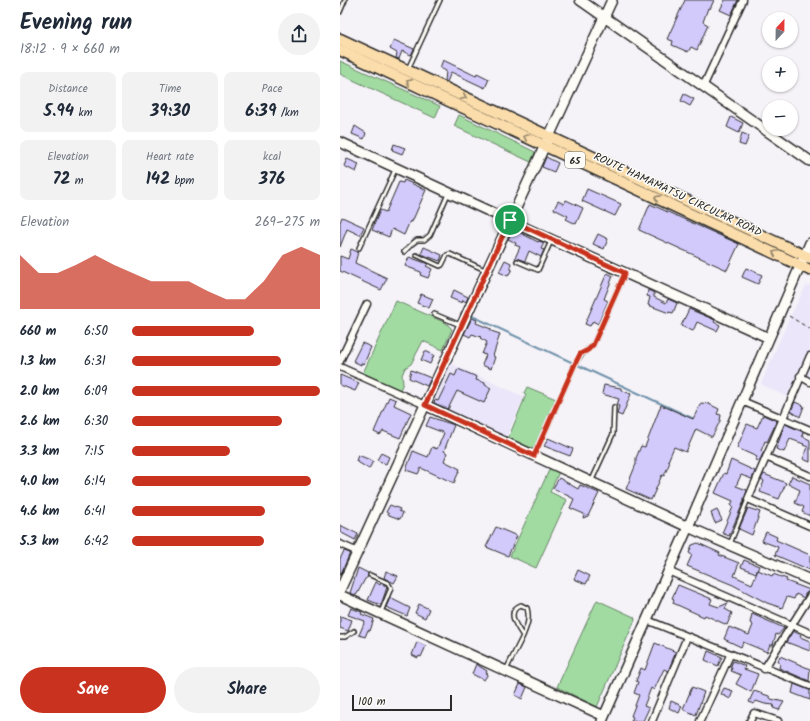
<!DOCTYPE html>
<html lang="en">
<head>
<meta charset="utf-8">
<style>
  body { margin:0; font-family:Kalam,sans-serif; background:#f2f2f3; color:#1f2937; height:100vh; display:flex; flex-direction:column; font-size:15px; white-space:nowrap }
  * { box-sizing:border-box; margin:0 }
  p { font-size:13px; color:#747a83 }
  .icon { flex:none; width:22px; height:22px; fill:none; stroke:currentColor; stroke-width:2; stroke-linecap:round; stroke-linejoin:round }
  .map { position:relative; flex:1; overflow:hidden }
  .sheet { display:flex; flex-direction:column; background:#fff; width:340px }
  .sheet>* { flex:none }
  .needle { width:26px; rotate:22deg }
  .buttons { position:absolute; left:422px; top:12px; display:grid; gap:8px }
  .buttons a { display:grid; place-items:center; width:36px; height:36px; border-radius:50%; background:#fff; box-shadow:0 1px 3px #0004; font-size:20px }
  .scale { position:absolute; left:12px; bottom:10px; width:100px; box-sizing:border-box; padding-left:4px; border:2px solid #2b2b2b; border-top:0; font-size:11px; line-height:14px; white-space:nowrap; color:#2b2b2b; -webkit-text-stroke:3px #fdfcf7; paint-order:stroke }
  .pin { position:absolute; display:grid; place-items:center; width:34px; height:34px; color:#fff; margin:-17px; border:2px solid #fff; border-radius:50%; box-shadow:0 1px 4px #0007 }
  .round { display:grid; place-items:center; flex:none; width:42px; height:42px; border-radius:21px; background:#f2f2f3 }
  .head { display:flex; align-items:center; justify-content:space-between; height:68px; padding:0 20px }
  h1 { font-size:22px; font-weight:800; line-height:30px }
  .figures { display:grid; grid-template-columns:repeat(3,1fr); gap:6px; height:68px; padding:4px 20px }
  .figures div { display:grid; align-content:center; border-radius:8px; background:#f2f2f3; text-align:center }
  .figures b { font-size:17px; font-weight:800 }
  .figures small { font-size:11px; font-weight:400 }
  .figures p { font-size:11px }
  .chart { height:112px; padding:8px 20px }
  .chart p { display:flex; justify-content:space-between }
  .chart svg { width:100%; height:72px; margin-top:4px; fill:#c8321e; opacity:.7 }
  .primary-button { display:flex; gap:8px; margin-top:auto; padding:8px 20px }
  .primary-button a { flex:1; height:46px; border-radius:24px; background:#c8321e; color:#fff; font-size:16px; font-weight:800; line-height:46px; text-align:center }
  .primary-button a+a { background:#f2f2f3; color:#1f2937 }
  ul { padding:0 20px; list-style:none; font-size:13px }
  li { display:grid; grid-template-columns:64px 48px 1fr; align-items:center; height:30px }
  li i { height:10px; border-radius:5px; background:#c8321e }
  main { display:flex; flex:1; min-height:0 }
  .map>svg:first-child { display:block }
  .built { fill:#ebe6f9 }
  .green { fill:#a1dba1; stroke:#668366 }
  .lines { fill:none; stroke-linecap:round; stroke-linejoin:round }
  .stream { stroke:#7092aa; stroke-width:2 }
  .building { fill:#d3cafc; stroke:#2b2b2b }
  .lane-casing { stroke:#2b2b2b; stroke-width:6 }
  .street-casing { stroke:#2b2b2b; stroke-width:9 }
  .secondary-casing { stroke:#2b2b2b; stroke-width:12 }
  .primary-casing { stroke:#2b2b2b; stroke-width:13 }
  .path { stroke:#2b2b2b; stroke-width:1; stroke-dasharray:4 3; stroke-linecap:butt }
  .lane { stroke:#fdfcf7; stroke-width:3 }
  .street { stroke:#fdfcf7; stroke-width:6 }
  .secondary { stroke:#fdfcf7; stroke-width:9 }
  .primary { stroke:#fbddab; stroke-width:10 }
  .oneway { stroke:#93846b }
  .route-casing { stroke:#fff; stroke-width:8 }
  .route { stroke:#c8321e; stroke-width:5 }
  .labels { text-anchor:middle; stroke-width:3; stroke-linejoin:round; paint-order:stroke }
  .shield { fill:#fdfcf7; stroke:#6a6a68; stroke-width:1 }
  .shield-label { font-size:10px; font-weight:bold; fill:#2b2b2b }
  .street-label { font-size:11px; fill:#2b2b2b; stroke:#fdfcf7 }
</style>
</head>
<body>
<main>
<section class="sheet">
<div class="head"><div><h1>Evening run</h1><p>18:12 · 9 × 660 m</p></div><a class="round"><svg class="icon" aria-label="share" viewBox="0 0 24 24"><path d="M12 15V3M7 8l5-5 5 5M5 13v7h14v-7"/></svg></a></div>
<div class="figures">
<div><p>Distance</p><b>5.94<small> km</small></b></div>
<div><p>Time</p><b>39:30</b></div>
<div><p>Pace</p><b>6:39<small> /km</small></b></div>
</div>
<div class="figures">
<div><p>Elevation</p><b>72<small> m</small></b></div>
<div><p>Heart rate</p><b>142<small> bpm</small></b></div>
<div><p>kcal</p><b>376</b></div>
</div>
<div class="chart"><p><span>Elevation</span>269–275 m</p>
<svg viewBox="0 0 160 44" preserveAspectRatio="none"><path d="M0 44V11L10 22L20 22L30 17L40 11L50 17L60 22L70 27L80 27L90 27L100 33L110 38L120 38L130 27L140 11L150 6L160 11V44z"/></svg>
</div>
<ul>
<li><b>660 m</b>6:50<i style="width:65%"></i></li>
<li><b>1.3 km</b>6:31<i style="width:79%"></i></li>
<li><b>2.0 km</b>6:09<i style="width:100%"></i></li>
<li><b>2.6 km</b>6:30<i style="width:80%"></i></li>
<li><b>3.3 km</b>7:15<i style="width:52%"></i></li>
<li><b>4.0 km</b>6:14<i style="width:95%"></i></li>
<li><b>4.6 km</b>6:41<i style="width:71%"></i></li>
<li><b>5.3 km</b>6:42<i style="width:70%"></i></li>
</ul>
<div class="primary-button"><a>Save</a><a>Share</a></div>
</section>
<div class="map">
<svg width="470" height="721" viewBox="0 0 470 721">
  <rect width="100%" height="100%" fill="#f5f2f8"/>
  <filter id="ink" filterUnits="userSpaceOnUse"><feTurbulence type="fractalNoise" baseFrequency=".025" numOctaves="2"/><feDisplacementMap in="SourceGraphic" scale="8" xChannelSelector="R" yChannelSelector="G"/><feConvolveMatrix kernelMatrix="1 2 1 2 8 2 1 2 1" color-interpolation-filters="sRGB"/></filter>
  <g filter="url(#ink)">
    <path class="built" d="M470,285V382L459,376L449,398L421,384L449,319L466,286Z
      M110,363L184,397L165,440L92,405Z"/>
    <path class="green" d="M0,61L100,106L95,118L0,74Z
      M119,115L195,152L191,162L114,126Z
      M56,301L106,323L112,329L103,350L83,341L71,364L65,368L62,375L63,383L60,390L23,373Z
      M187,387L216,399L194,448L191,449L168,439L186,395L184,393Z
      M210,468L219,472L210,492L227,500L196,568L170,556Z
      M257,600L294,617L295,620L257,707L217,687Z"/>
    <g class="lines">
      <path class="stream" d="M132,316L354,419"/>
    </g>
    <path class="building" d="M345,0H374L370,9L368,8L363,22L368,25L357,50L351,47L348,52L332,45L333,41L327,39Z
      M385,0H398L391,15L380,10Z
      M54,40L74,49L71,55L62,51L59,59L56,58L57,53L50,49Z
      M103,60L136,76L137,73L149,79L145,88L111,72L107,82L105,81L106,71L100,68Z
      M344,94L354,99L350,106L341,101Z
      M391,117L403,123L399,133L387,127Z
      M15,126L26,133L24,139L12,134Z
      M402,133L409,136L405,146L399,144Z
      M54,144L65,148L62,154L52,150Z
      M206,157L218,163L214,172L202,167Z
      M7,159L19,164L16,172L4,166Z
      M64,180L86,190L72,222L70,221L64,235L52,229L49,237L32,230L40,210L46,212L59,182L63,183Z
      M247,189L281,204L275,216L242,201Z
      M226,200L243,208L236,224L226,219L228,216L214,209L218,201L224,204Z
      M310,204L399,244L387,270L299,230Z
      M2,217L24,227L20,235L7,229L0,247V222Z
      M173,229L198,242L199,241L204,243L201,249L204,250L201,257L189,251L185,261L175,258L180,247L175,245L176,243L168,239Z
      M258,234L268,239L264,249L253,244Z
      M84,247L102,255L100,261L81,254Z
      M11,249L18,252L15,263L47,278L41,290L0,271V256L8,259Z
      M69,257L88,264L86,266L92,269L88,278L80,275L81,272L65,266Z
      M165,260L171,263L170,268L172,269L168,276L159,272Z
      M406,268L422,275L418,284L402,277Z
      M267,273L273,276L264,299L268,301L258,324L253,321L250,326L245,324Z
      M114,290L128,297L126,302L123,300L122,303L110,298Z
      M308,290L314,293V297L326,303L328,299L337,303L333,313L329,312V313L308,305L310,297L307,296Z
      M81,294L93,299L89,308L77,303Z
      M349,309L375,320L374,322L380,325L377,331L357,322L353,331L341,326Z
      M132,318L137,320L136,323L151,329V331L160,334L153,356L155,357L151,369L142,365L146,355L142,354L147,342L140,338L141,337L132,334L130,337L124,334Z
      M22,343L31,347L24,364L21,363V365L13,361Z
      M85,351L94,355L90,364L81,360Z
      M118,369L137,377L136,380L145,383V385L151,388L144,403L117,391L108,409L94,403L95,400L98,401L111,374L115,376Z
      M71,370L91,378L87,386L69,378Z
      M0,375L19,383L15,391L0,385Z
      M264,385L281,388V390L291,394L282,416L277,414L279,406L277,405L279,399L262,394Z
      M49,397L56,400L54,405L71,413L60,438L43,431L40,435L34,432Z
      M455,402L464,406L460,417L451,411Z
      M361,403L369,404L379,409L377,414L381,415L380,421L372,437L356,429L346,452L334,447L328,461L330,462L324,476L322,475L311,500L286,489L296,464V458L301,446L305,447L321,405L353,419Z
      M423,415L437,421L427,442L425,441L421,451L424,452L419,461L415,460L417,457L397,448L407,424L417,428Z
      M90,417L114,425L104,451L107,453L104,461L120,469L114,483L81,468L78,474L66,470L73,451L88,457L92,447L97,449L104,433L86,426Z
      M445,424L463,432L462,436L470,440V462L463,459L468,447L463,445L464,444L450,439L444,452L436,449Z
      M208,438L233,449L230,456L204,446Z
      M41,453L49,457L46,464L37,460Z
      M18,455L33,461L29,469L16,461Z
      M391,460L415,471L412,479L401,475L396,486L407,490L404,501L389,536L382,533L393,507L391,505L393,501L375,493L384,473L386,474Z
      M424,474L446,483L439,499L420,492L424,481L421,479Z
      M452,476L470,484V516L462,512L464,507L455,503L460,490L448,484Z
      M219,478L238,489L240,485L259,493L248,516L243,518L244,514L230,508L234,499L213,488Z
      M50,505L60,509L59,511L63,513L60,519L49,515V514L46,512Z
      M408,508L420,512L412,535L399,529Z
      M377,510L382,520L375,523L371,513Z
      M0,525L18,534L15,540L0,532Z
      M156,527L177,536L168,556L146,547Z
      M426,532L437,537L436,540L470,555V570L435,555L438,547L422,541Z
      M358,543L380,553L379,555L399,563L394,576L412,584L418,570L432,576L433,574L447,579L446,581L470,590L465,594L464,598L456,594L454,599L447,597L442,608L427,603L393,585L347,566L352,555L349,553L352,545Z
      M4,551L10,553L0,576V559Z
      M404,560L419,566L416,573L401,567Z
      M18,568L28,573V577L25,579L17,594L16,595L10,593Z
      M238,570L250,576L246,584L234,579Z
      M46,571L58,576L54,583L44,578Z
      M36,582L40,585L41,583L47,587L41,605L28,600Z
      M338,585L372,599L370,604L379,607L388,603L385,609L392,613L387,625L365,615L364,617L333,603L334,599L332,598Z
      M50,598L70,608L67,616L46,607Z
      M79,604L89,609L85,618L75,613Z
      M11,608L22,612L21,614L34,619L30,631L28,630L25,637L19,635L25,621L8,615Z
      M412,614L444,628L438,635L436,634L433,645H430L427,652L403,642L401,647L384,639L389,627L409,635L413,625L410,623Z
      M0,616L12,620L8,631L0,628Z
      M453,631L461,635L460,637L470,641V651L446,642Z
      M77,642L86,646L81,657L79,656L78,658L72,655Z
      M315,643L336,652L328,671L324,669L314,690L311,688L304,706L309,708L303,721H291L293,717L291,716L299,695L294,693L298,682L296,681L301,668L305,670Z
      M368,651L382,657L378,666L365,660Z
      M440,656L470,669L469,681L439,668L440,664L438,661Z
      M393,661L405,666L404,669L418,674L411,692L396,684L401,675L391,671L392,668H390Z
      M136,664L147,671L146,673L148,674L144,680L132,674Z
      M180,684L187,687L182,699L175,695Z
      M454,684L470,690V700L452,693Z
      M352,687L364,692L356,715L343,709Z
      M384,688L393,691L390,699L381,694Z
      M414,691L429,696L431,699L444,702L439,710L433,708L434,705L425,704L416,701L414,704L409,702Z
      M331,701L342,706L339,713L329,708Z"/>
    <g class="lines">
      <g class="lane-casing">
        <path id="lane" d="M0,12L5,0
          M68,69L100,0
          M19,248L55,170
          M64,252L73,243L77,240H84L90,235L108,194
          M76,255L100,266L102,265L107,255L110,254L145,270
          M177,261L198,270L211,241
          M94,314L120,325
          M195,454L236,362C242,351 246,353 253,345L285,273
          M252,480L273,434L274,407
          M390,544L408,499
          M30,575L48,583L51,588L41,612
          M0,637H5L14,631
          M166,670L183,636C177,627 165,611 181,605L187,608C190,619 187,626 183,636"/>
      </g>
      <g class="street-casing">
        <path id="street" d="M363,87L403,0
          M470,356L408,499L470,526
          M0,361L27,304
          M0,367L85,405
          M460,376L470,382
          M402,401L470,430
          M426,457L470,476
          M0,544L18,552
          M328,571L470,633
          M307,620L470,686
          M424,669L470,596
          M312,721L347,637
          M360,721L390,655
          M410,721L414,713L438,721"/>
      </g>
      <g class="secondary-casing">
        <path id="secondary" d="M240,0L470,161
          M0,142L170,221L272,0
          M85,405L170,221L429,338
          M0,590L85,405L348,527L470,580
          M0,595L264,716
          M262,721L348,527L470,243"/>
      </g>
      <g class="primary-casing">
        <path id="primary" d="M0,39L470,258
          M0,50L470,270"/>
      </g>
      <path class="path" d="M449,316L470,329"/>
      <use href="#lane" class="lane"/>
      <use href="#street" class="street"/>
      <use href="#secondary" class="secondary"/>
      <use href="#primary" class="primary"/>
    </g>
    <defs><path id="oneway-chevron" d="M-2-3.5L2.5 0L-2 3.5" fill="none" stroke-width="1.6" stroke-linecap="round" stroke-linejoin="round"/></defs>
    <g class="oneway">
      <use href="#oneway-chevron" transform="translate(69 82) rotate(-155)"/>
      <use href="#oneway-chevron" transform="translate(124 97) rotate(25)"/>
      <use href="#oneway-chevron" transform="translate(186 137) rotate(-155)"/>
      <use href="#oneway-chevron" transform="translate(317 198) rotate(-155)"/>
      <use href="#oneway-chevron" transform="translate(435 253) rotate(-155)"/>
    </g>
  </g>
  <g class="lines" filter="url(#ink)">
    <g class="route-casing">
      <path id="route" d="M170,220L285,273L253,345L248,350L240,354L235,364L194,456L85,405Z"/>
    </g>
    <use href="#route" class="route"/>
  </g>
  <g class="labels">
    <rect class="shield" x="225" y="152" width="20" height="16" rx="3"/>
    <g class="shield-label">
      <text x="235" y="164">65</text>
    </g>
    <g class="street-label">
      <text transform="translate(338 194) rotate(25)" y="4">ROUTE HAMAMATSU CIRCULAR ROAD</text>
    </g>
  </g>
</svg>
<div class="buttons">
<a><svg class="needle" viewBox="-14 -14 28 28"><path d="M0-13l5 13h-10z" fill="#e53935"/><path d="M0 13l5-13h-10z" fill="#747a83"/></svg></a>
<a>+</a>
<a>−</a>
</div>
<div class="scale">100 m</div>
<div class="pin" style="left:170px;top:220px;background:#1e9e55"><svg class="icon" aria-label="arrive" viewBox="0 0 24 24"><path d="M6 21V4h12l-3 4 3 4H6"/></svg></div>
</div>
</main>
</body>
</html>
